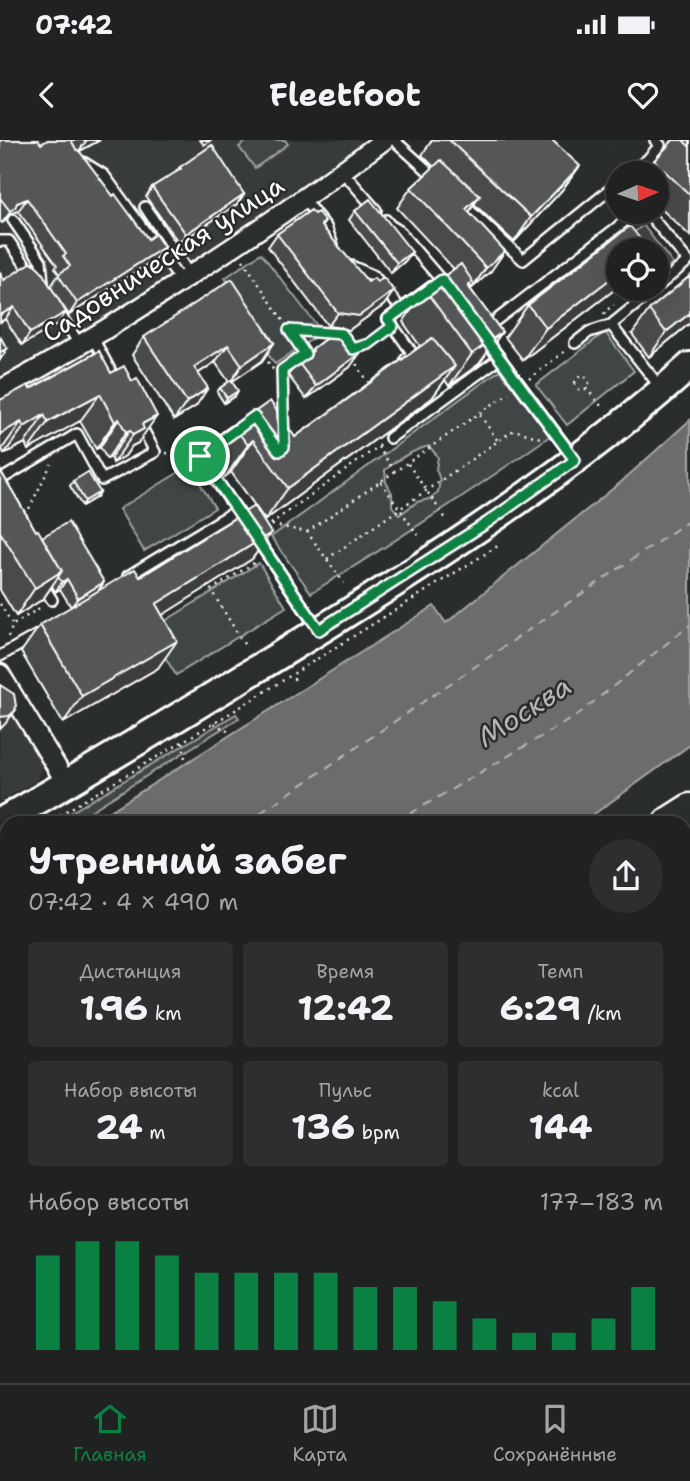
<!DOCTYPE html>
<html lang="ru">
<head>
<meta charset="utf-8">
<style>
  body { margin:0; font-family:"Shantell Sans",sans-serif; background:#2d2f2f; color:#f1f3f6; height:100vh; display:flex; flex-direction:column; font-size:26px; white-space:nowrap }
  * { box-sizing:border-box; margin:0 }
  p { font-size:23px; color:#a2a4a5 }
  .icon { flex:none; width:38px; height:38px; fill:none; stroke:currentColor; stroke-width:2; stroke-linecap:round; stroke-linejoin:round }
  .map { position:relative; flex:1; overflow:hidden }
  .details { position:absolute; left:0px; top:676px; width:691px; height:569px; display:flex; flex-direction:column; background:#202222; border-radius:21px 21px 0 0; box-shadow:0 7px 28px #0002,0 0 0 2px #3d3f40 }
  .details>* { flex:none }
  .needle { width:46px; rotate:87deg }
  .buttons { position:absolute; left:606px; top:21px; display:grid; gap:14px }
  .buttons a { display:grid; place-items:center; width:63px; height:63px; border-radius:50%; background:#202222; box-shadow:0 7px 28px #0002,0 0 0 2px #3d3f40; font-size:35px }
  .pin { position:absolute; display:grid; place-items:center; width:60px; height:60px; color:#fff; margin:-30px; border:4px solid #fff; border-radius:50%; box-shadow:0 2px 7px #0007 }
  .round { display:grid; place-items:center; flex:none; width:74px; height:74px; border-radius:37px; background:#2d2f2f }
  .headline { display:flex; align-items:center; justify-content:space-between; height:119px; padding:0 28px }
  h1 { font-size:38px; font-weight:700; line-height:52px }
  .stats { display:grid; grid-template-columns:repeat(3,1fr); gap:10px; height:119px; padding:7px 28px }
  .stats div { display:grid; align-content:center; border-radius:7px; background:#2d2f2f; text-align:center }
  .stats b { font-size:35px; font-weight:700 }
  .stats small { font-size:19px; font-weight:400 }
  .stats p { font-size:19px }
  .chart { height:196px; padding:14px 28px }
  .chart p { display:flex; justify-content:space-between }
  .chart svg { width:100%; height:126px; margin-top:7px; stroke:#0b8043; stroke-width:6 }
  .status { display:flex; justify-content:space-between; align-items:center; height:49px; padding:0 35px; background:#202222; direction:ltr }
  .status svg { height:19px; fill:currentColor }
  header { display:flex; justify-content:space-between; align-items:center; height:91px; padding:0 28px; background:#202222; font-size:32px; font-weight:700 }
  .dock { display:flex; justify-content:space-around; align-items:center; height:98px; border-top:2px solid #3d3f40; background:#202222; font-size:19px; color:#a2a4a5 }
  .dock a { display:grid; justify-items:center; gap:4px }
  .dock .on { color:#0b8043 }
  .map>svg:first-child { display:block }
  .built { fill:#373a3b }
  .green { fill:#414445; stroke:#a0a2a2; stroke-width:2; fill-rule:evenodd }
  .water { fill:#6a6c6d; stroke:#a6a7a7; stroke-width:2 }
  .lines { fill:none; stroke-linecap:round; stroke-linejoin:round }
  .ferry { stroke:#b4b6b6; stroke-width:2; stroke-dasharray:9 7; stroke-linecap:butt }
  .lane-casing { stroke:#fff; stroke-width:14 }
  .street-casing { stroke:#fff; stroke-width:23 }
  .secondary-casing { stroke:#fff; stroke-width:32 }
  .primary-casing { stroke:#fff; stroke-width:33 }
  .path { stroke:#fff; stroke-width:2.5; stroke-dasharray:2 5; stroke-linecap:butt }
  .lane { stroke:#2a2d2e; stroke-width:9 }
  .street { stroke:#2a2d2e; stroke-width:18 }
  .secondary { stroke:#2a2d2e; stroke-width:26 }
  .primary { stroke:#2a2d2e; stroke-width:28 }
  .wall { fill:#494b4c; stroke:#fff; stroke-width:2 }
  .shaded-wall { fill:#3c3d3e; stroke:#fff; stroke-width:2 }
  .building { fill:#555758; stroke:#fff; stroke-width:2 }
  .route-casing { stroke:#fff; stroke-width:14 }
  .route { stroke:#0b8043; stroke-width:9 }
  .labels { text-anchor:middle; stroke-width:5; stroke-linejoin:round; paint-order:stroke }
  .street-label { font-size:26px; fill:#fff; stroke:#2a2d2e }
  .water-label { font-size:28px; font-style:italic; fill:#b4b6b6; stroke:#2a2d2e }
</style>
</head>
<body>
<div class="status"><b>07:42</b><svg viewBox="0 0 49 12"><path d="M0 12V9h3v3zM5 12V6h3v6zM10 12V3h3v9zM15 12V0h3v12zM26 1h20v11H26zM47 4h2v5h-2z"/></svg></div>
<header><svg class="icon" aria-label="back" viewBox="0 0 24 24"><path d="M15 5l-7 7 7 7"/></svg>Fleetfoot<svg class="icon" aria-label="heart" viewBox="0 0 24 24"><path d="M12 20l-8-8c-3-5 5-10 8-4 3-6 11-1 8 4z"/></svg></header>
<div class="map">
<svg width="690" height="1243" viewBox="0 0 690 1243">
  <rect width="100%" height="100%" fill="#2a2d2e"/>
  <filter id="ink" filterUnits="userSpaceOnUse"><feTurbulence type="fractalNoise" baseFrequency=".0143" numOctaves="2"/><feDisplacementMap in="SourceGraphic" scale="14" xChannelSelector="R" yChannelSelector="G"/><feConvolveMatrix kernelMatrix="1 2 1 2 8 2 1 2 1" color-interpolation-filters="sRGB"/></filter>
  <g filter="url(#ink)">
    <path class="built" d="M0,0H365L254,82L193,122L67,203L0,240Z
      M0,554L42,623L38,640L0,661Z
      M175,1237H279L280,1243H164Z
      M388,1237H547L551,1243H388Z"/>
    <path class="green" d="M248,0H285L288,4L255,28L239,7Z
      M643,85L673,124L656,136V110H624L620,104Z
      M261,113L318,187L312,199L275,224L244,178L249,174L225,138Z
      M605,192L634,231L567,285L536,245Z
      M500,230L550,296C472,351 393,403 311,453L271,397ZM429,306L438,317L436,329L440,340L438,352L429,359L417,362L399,375L392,366V353L386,342L385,330C398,319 412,310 429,306Z
      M189,326L215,368L144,411L119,369Z
      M259,423L286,467L176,535L149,491Z
      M236,574L239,578L73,682H55Z"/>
    <path class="water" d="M690,280V605L583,682H93L434,466L446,483L620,343Z
      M7,734V1073L0,1076V738Z"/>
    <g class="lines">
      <path class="ferry" d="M247,682L690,380
        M396,682L576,576L690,485
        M0,851L7,846
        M0,918L7,914"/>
      <g class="lane-casing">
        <path id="lane" d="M394,0L437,39
          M83,22L104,35L181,141
          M343,32L376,70
          M630,33L648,19L660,5L655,0
          M304,60L326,87L333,105
          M462,63L523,120L618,43
          M145,67L190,135
          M647,72L688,121L656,148
          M13,80L41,121L43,143
          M386,80L390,85L398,90L447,147
          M0,101H9L31,133
          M351,126L374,136L401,169
          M55,167L80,205
          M611,185L660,247
          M486,188L637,72
          M484,197L574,318
          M93,198L117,243
          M575,203L589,192L611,185L655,149
          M406,219L413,214L388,179L431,147
          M237,289L199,316L245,382
          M390,298L500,218
          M0,340L77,294L102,340L155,312L139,282
          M255,396L318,489
          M128,436L237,370
          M42,444L52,460
          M0,516L41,493
          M684,873L690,871
          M0,1145L7,1158
          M684,1174L690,1172
          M684,1235L690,1237
          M142,1243L152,1237"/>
      </g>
      <g class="street-casing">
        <path id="street" d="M0,250C60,218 117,183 174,146C246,99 316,51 384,0
          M0,534L67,644
          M374,1243V1237"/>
      </g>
      <g class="secondary-casing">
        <path id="secondary" d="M0,682C94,629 186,572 278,516C421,428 565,338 690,226"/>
      </g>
      <g class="primary-casing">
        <path id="primary" d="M668,682L690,668
          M684,701L690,697
          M0,1119L7,1115"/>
      </g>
      <path class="path" d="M243,120L305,214L282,230L283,282
        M605,174L604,172L614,165
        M289,190L335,193
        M353,209L369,203L383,193
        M264,216L273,229L282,230
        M356,217L357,226L370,244
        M575 243a7 7 0 1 1 14 0a7 7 0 1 1-14 0Z
        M529,239L565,211
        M586,248L602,267
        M480,275L498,301
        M378,307L395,332
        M166,313L187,315
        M408,324L446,379
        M381,342L419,397
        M26,375L51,324
        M272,385L307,392L344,443
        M265,388L382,304
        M307,392L509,253
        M327,419L514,290L544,299
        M0,464L13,485
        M8,497L13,485L41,467
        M244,504L211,450L257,421
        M294,540L295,533
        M214,583L229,592
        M183,602L185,619
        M48,682L237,569L501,404
        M0,712L7,707
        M684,739L690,735
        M684,934L690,932
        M690,1202V1209"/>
      <use href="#lane" class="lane"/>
      <use href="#street" class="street"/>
      <use href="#secondary" class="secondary"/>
      <use href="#primary" class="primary"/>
    </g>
    <path class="wall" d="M0,0L41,4L48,0H100L79,11L113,56L148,99L164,107L155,119L69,175L58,159V184L22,205L5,179L0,182V133L4,140L51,146L59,134L55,128L57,125L18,71L10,74L6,80L2,83L0,81Z
      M200,0H211L204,5Z
      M432,0H552L562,50L514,102L474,64L469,72L491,131L472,148L470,146L469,147L502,192L479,224L449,246L445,240L432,258L265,380L231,332L225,337L212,319L234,287L295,297L420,206L403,182L425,150L454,129L397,68L411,48L434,27L422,15Z
      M673,0H690V96L656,64V33H645L654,21Z
      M180,27L244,54L237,64L179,103L146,57L152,47L175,33Z
      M355,71L412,112L405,121L391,133L349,80Z
      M314,74L325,82L322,86L384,165L349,190L342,189L350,227L306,259L288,235L298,222L308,214L312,209L339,188L328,186L268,107L277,94Z
      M618,110V147L523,220L505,197L528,165Z
      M690,136V183L649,217L632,194L649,170Z
      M144,197L274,203L262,221L232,241L235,256L224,263L217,252L220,248L229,242L215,222L199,233L196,266L174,280L132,215Z
      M99,211L138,303L132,306L125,316L113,323L111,317L107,319L100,307L96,309L80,281L28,310L25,303L4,314L2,309L0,310V260L30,249Z
      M0,330L36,391L42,397L104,442L98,451L271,393L252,419L162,475L158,528L63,583L21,512L40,485L71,467L60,449L55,452L52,446L43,459L16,476L0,450Z
      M73,341L100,352L97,357L82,366L70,346Z
      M690,796V855L684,859V803Z
      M690,971V992L686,978Z
      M420,1237H488L477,1243H418L417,1242Z
      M547,1237H577L580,1243H551Z"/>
    <path class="shaded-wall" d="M87,0H100L78,12Z
      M580,26L562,50L514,102L531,77Z
      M244,54L237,64L179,103L186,94Z
      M480,56L466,76V69Z
      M27,59L18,71L10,74L6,80L2,83L17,63Z
      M164,107L155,119L69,175L77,163Z
      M505,111L491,131L472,148L486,128Z
      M412,112L405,121L391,133L397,123Z
      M618,133V147L523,220L546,188Z
      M394,151L384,165L349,190L328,186L338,173Z
      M14,167L5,179L0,182V175Z
      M66,172L58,184L22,205L30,193Z
      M690,173V183L649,217L666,192Z
      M502,192L479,224L449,246L472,214Z
      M274,203L262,221L230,243L242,225Z
      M228,205L215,222L182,244L194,227Z
      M7,209L0,220V212Z
      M360,213L350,227L306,259L316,246Z
      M455,226L432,258L265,380L288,348Z
      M208,248L196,266L174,280L187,262Z
      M238,251L235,256L224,263L227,258Z
      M100,254L80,281L28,310L48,282Z
      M44,275L25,303L4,314L24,287Z
      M157,276L138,303L132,306L125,316L113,323L133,295L142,284Z
      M119,279L100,307L96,309L115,282Z
      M21,282L2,309L0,310V294Z
      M130,290L111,317L107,319L126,292Z
      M253,300L231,332L225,337L248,305Z
      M100,352L97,357L82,366L85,361Z
      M271,393L252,419L137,491L156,464Z
      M62,431L43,459L16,476L35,448Z
      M67,439L60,449L55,452L62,442Z
      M104,442L98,451L71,467L78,458Z
      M177,501L158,528L63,583L82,556Z
      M15,571L5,584L0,589V577Z
      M690,844V855L684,859V852Z
      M690,1119V1135L684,1143V1127Z
      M99,1237H120L110,1243H88Z
      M472,1237H488L477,1243H461Z"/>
    <path class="building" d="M0,0H38L41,4L48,0H71L76,9L80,12L113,56L115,54L148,99L155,94L164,107L77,163L59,136V134L70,126L63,116L66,114L27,59L17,63L15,68L10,71L0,58Z
      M449,0H552L580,26L531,77Z
      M673,0H683L690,7V55L654,21Z
      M212,5L244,54L186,94L152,47L181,29L180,27Z
      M441,20L480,56L466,69L505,111L486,128L411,48Z
      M370,59L412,112L397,123L355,71Z
      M311,70L314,74L318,72L325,82L321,85L368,142L374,138L377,142L384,138L394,151L359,176L338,173L277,94Z
      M630,86L648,109L647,110H618V133L546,188L528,165Z
      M32,122L40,129L66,172L30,193L14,167L0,175V133L4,140Z
      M461,124L473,142L468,146L502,192L472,214L425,150Z
      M690,136V173L666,192L649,170Z
      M232,139L274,203L242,225L228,205L194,227L208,248L187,262L144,197Z
      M341,187L360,213L316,246L298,222L313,211L312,209Z
      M0,196L7,209L0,212Z
      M432,198L455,226L288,348L253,300L248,305L234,287L270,261L295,297Z
      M99,211L111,233L124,226L132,241L137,238L157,276L142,284L144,289L133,295L130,290L126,292L119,279L115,282L100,254L48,282L44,275L24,287L21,282L0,294V260L28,245L30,249Z
      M231,240L238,251L227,258L220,248Z
      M0,330L36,391L38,390L62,431L35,448L0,392Z
      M88,332L100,352L85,361L73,341Z
      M254,366L271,393L156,464L177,501L82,556L40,485L135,429L140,437Z
      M68,382L104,442L78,458L67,439L62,442L58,437L62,431L42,397Z
      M0,545L14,554L16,566L15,571L9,576L0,577Z
      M690,799V813L684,805V803Z
      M684,1054L690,1064V1125L684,1128Z
      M27,1237H99L88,1243H17Z
      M284,1237H314L316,1243H264Z
      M432,1237H472L461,1243H435Z
      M557,1237H577L580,1243H561Z
      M614,1237H650L654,1243H605Z"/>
  </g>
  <g class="lines" filter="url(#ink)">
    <g class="route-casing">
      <path id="route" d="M442,140L575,320L488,382L319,490L200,316L254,277L279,311L284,307L282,230L305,214L289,190L342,194L353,209L369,204L393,186L388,179Z"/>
    </g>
    <use href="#route" class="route"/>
  </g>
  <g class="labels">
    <g class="street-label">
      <text transform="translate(163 119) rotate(-33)" y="9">Садовническая улица</text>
    </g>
    <g class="water-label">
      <text transform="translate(524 571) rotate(-33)" y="10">Москва</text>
    </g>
  </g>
</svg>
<div class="buttons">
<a><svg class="needle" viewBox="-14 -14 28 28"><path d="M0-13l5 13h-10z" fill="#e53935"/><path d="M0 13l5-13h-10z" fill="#a2a4a5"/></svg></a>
<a><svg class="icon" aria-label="locate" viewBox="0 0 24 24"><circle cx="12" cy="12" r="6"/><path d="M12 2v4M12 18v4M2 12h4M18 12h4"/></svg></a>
</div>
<div class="pin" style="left:200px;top:316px;background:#1e9e55"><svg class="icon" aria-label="arrive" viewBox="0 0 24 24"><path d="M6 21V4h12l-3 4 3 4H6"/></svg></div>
<section class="details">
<div class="headline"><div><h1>Утренний забег</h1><p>07:42 · 4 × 490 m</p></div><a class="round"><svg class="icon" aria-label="share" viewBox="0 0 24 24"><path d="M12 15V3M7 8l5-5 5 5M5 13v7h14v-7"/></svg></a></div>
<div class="stats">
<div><p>Дистанция</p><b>1.96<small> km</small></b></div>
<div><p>Время</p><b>12:42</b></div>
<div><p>Темп</p><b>6:29<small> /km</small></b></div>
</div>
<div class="stats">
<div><p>Набор высоты</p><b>24<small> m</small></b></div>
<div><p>Пульс</p><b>136<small> bpm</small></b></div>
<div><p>kcal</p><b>144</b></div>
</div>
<div class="chart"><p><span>Набор высоты</span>177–183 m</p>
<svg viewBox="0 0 160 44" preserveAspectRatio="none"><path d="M5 44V11M15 44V6M25 44V6M35 44V11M45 44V17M55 44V17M65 44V17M75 44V17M85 44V22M95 44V22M105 44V27M115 44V33M125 44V38M135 44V38M145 44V33M155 44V22"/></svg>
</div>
</section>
</div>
<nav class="dock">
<a class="on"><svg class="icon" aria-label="home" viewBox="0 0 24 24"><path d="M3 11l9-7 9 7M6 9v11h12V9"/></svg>Главная</a>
<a><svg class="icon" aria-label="map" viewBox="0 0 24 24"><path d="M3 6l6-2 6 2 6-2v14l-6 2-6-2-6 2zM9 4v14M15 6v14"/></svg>Карта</a>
<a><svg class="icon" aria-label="saved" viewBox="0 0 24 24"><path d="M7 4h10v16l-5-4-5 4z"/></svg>Сохранённые</a>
</nav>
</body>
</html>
